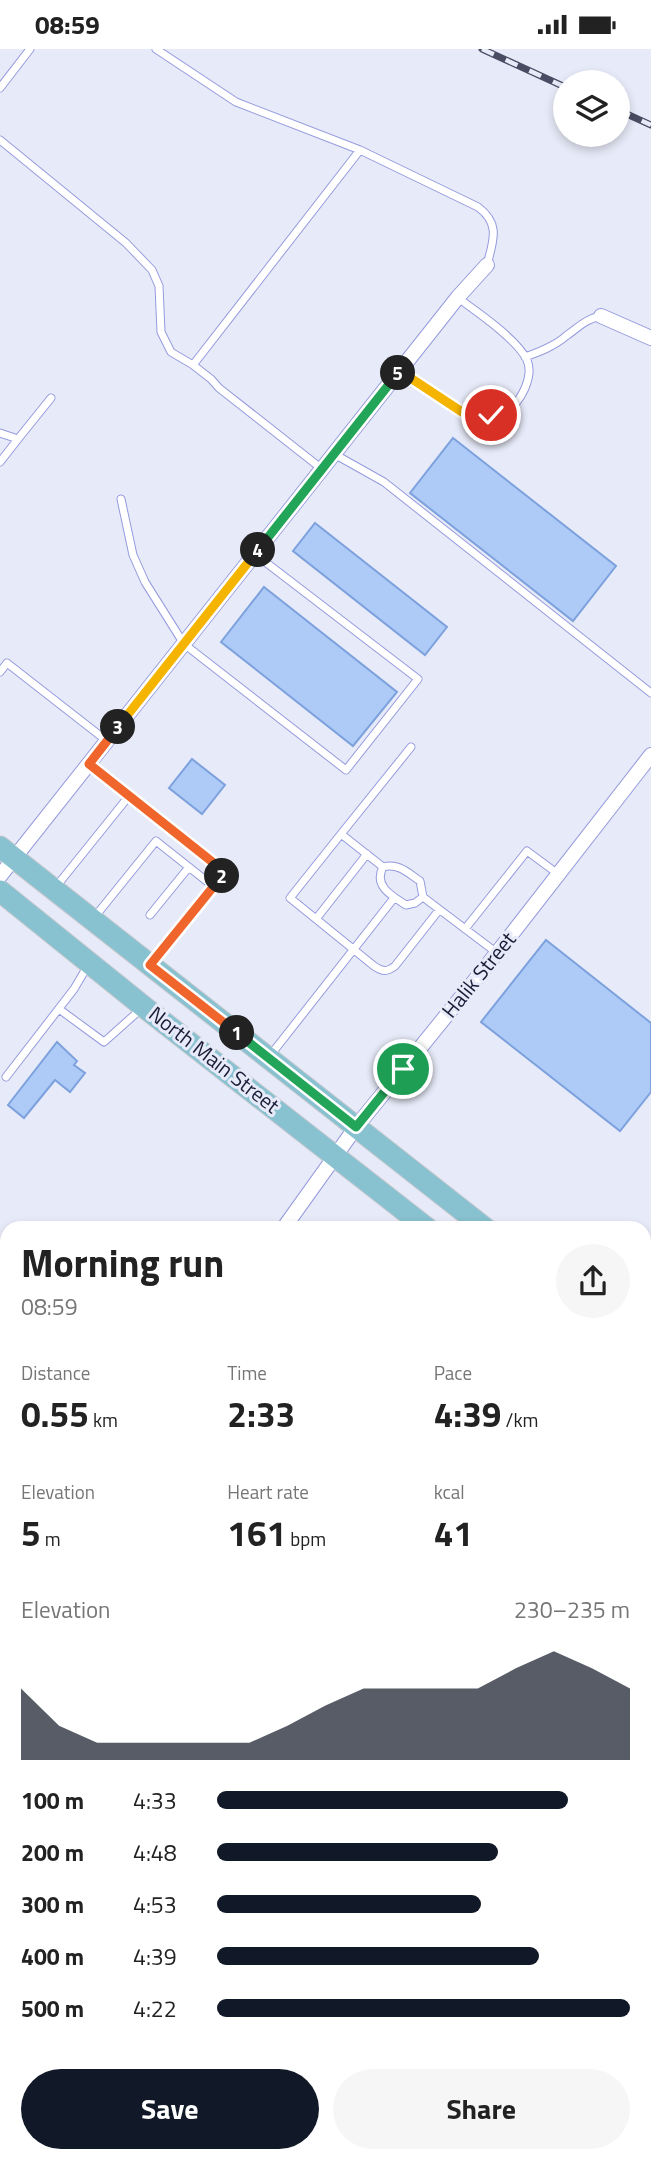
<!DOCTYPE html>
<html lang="en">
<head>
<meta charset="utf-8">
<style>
  body { margin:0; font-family:"Titillium Web",sans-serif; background:#f6f6f6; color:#222; height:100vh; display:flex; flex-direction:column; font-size:26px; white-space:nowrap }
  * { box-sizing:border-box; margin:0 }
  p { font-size:23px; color:#767676 }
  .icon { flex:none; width:38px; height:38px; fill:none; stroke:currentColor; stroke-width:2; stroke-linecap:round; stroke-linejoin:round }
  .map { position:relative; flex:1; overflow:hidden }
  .details { position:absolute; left:0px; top:1172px; width:651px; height:942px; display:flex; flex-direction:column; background:#fff; border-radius:21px 21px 0 0; box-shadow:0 4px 10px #0003 }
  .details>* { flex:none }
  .tools { position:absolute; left:553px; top:21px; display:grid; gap:14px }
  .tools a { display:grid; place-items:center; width:77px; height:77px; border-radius:50%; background:#fff; box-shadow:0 4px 10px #0003; font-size:35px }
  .pin { position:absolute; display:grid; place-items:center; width:60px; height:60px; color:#fff; margin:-30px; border:4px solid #fff; border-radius:50%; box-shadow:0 2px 7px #0007 }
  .km { position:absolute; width:35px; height:35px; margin:-18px; border-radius:50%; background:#222; color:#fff; font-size:19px; line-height:35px; text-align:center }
  .round { display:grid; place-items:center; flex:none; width:74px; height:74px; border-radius:37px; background:#f6f6f6 }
  .summary { display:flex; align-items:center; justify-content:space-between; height:119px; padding:0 21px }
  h1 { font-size:38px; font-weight:700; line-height:52px }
  .metrics { display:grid; grid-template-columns:repeat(3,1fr); gap:10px; height:119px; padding:7px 21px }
  .metrics div { display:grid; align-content:center }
  .metrics b { font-size:35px; font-weight:700 }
  .metrics small { font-size:19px; font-weight:400 }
  .metrics p { font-size:19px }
  .chart { height:196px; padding:14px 21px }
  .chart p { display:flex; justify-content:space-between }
  .chart svg { width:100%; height:126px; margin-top:7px; fill:#111827; opacity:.7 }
  .action { display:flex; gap:14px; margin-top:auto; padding:14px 21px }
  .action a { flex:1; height:80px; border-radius:42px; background:#111827; color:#fff; font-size:28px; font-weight:700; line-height:80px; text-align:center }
  .action a+a { background:#f6f6f6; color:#222 }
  ul { padding:0 21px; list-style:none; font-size:23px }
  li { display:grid; grid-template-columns:112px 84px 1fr; align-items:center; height:52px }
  li i { height:18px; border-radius:9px; background:#111827 }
  .status { display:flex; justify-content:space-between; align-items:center; height:49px; padding:0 35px; background:#fff; direction:ltr }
  .status svg { height:19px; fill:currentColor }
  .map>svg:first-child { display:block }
  .building { fill:#aecbf7; stroke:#7ca1dd; stroke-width:2 }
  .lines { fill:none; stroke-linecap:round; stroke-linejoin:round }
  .lane-casing { stroke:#959bde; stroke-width:9 }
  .street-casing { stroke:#959bde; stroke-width:16 }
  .primary-casing { stroke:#c8c9cf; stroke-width:23 }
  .lane { stroke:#fff; stroke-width:7 }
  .street { stroke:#fff; stroke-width:14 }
  .primary { stroke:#88c1d0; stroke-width:21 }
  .rail-casing { stroke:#4a4c64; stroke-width:7 }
  .rail { stroke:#e7eaf8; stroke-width:4.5; stroke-dasharray:13; stroke-linecap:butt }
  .split-1-casing { stroke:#fff; stroke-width:14 }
  .split-2-casing { stroke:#fff; stroke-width:14 }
  .split-3-casing { stroke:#fff; stroke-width:14 }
  .split-4-casing { stroke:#fff; stroke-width:14 }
  .split-5-casing { stroke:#fff; stroke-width:14 }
  .split-6-casing { stroke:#fff; stroke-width:14 }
  .split-1 { stroke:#22a559; stroke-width:9 }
  .split-2 { stroke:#f0652b; stroke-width:9 }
  .split-3 { stroke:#f0652b; stroke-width:9 }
  .split-4 { stroke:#f5b400; stroke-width:9 }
  .split-5 { stroke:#22a559; stroke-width:9 }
  .split-6 { stroke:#f5b400; stroke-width:9 }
  .labels { text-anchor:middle; stroke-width:6; stroke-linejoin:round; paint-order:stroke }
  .street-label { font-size:21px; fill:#1a1c36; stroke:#e7eaf8 }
</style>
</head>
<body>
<div class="status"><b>08:59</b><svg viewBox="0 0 49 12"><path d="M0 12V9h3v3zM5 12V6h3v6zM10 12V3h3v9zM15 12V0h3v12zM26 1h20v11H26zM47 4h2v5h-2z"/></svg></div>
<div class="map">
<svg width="651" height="2114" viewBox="0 0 651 2114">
  <rect width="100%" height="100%" fill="#e7eaf8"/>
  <path class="building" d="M453,389L616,517L573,572L410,444Z
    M315,474L447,578L425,606L293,502Z
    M264,538L397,643L353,697L221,593Z
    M192,710L225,736L202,765L169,739Z
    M546,891L651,974V1043L620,1082L481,973Z
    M57,993L77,1012L74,1016L85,1024L70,1043L55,1031L24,1069L8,1056Z"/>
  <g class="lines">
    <g class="lane-casing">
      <path id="lane" d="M156,0L236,53L360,101L478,158C501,175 493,192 487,216
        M0,39L30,0
        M0,91L126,194L152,221L159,237L161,283L171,303L193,316
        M525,308C539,303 555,297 566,287C578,279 585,270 601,267
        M400,322L462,363C476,367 491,368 505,362C521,355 534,327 527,311C517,290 477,263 458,249
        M0,384L18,390L0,413
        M18,390L51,349
        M334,405L384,433L651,644
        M322,420L219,339L211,330L193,316L360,101
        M121,450L133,506L145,533L184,595L346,721L418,630L255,505
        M0,623L7,614L107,692
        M89,715L225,823L153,913
        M367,805L316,870L374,917C383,923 387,923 395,917L439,861
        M383,818L341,785L411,698
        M55,839L129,747
        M423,848L415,854L406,856C392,847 373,837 383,818C399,814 408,824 420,832L423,848L497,904
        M150,866L189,818
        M93,870L156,792L214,838
        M316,870L290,849L341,785
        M465,880L527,802L558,825
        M59,960L104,993L141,960
        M269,1008L394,849
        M6,1028L74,940L87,918
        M644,1217L651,1208
        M644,1242L651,1244
        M644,1514L651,1505
        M0,1596L7,1587
        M0,1711L7,1717
        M0,1763L7,1754
        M644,1791L651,1782"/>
    </g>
    <g class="street-casing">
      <path id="street" d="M601,267L651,289
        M0,827L458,248L487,216
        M283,1180L356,1078L497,904L651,706
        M0,1544L7,1535"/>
    </g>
    <g class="primary-casing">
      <path id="primary" d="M0,798L486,1180
        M0,842L144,958L428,1180
        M644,1304L651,1309
        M644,1349L651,1354"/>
    </g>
    <use href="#lane" class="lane"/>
    <use href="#street" class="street"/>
    <use href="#primary" class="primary"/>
    <g class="rail-casing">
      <path id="rail" d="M482,0L565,38
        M618,61L651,76"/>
    </g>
    <use href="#rail" class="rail"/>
  </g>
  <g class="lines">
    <g class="split-1-casing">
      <path id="split-1" d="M237,984L356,1078L403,1020"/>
    </g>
    <g class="split-2-casing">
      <path id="split-2" d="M222,827L150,916L237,984"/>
    </g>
    <g class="split-3-casing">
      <path id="split-3" d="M118,678L89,715L225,823L222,827"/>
    </g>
    <g class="split-4-casing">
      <path id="split-4" d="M118,678L258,501"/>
    </g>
    <g class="split-5-casing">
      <path id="split-5" d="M258,501L398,324"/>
    </g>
    <g class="split-6-casing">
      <path id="split-6" d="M398,324L400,322L462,363L473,366H491"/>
    </g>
    <use href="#split-1" class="split-1"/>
    <use href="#split-2" class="split-2"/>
    <use href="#split-3" class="split-3"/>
    <use href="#split-4" class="split-4"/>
    <use href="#split-5" class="split-5"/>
    <use href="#split-6" class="split-6"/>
  </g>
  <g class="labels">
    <g class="street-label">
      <text transform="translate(479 926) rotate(-51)" y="7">Halik Street</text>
      <text transform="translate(214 1011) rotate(38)" y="7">North Main Street</text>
    </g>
  </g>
</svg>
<div class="tools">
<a><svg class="icon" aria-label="layers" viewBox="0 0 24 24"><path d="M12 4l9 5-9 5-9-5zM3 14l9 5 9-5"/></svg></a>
</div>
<div class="pin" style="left:403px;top:1020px;background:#1e9e55"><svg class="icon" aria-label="arrive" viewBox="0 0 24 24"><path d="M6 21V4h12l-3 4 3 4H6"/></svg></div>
<div class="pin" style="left:491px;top:366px;background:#d93025"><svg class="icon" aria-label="check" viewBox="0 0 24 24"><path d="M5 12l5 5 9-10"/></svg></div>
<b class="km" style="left:237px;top:984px">1</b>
<b class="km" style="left:222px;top:827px">2</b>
<b class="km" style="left:118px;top:678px">3</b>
<b class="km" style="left:258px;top:501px">4</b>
<b class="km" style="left:398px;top:324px">5</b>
<section class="details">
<div class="summary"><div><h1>Morning run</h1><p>08:59</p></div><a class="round"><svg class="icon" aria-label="share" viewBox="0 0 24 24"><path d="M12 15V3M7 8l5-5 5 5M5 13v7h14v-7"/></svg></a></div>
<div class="metrics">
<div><p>Distance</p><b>0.55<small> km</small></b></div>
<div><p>Time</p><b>2:33</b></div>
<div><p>Pace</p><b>4:39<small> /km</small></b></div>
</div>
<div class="metrics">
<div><p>Elevation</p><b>5<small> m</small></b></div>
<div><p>Heart rate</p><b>161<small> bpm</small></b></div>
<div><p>kcal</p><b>41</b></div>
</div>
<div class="chart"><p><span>Elevation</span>230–235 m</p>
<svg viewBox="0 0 160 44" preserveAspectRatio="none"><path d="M0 44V19L10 32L20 38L30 38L40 38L50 38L60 38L70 32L80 25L90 19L100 19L110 19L120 19L130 12L140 6L150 12L160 19V44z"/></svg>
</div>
<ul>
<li><b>100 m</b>4:33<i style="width:85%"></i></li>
<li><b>200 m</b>4:48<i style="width:68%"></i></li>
<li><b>300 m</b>4:53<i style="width:64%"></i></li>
<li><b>400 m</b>4:39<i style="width:78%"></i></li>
<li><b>500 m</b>4:22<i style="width:100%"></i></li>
</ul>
<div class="action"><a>Save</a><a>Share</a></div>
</section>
</div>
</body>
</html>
